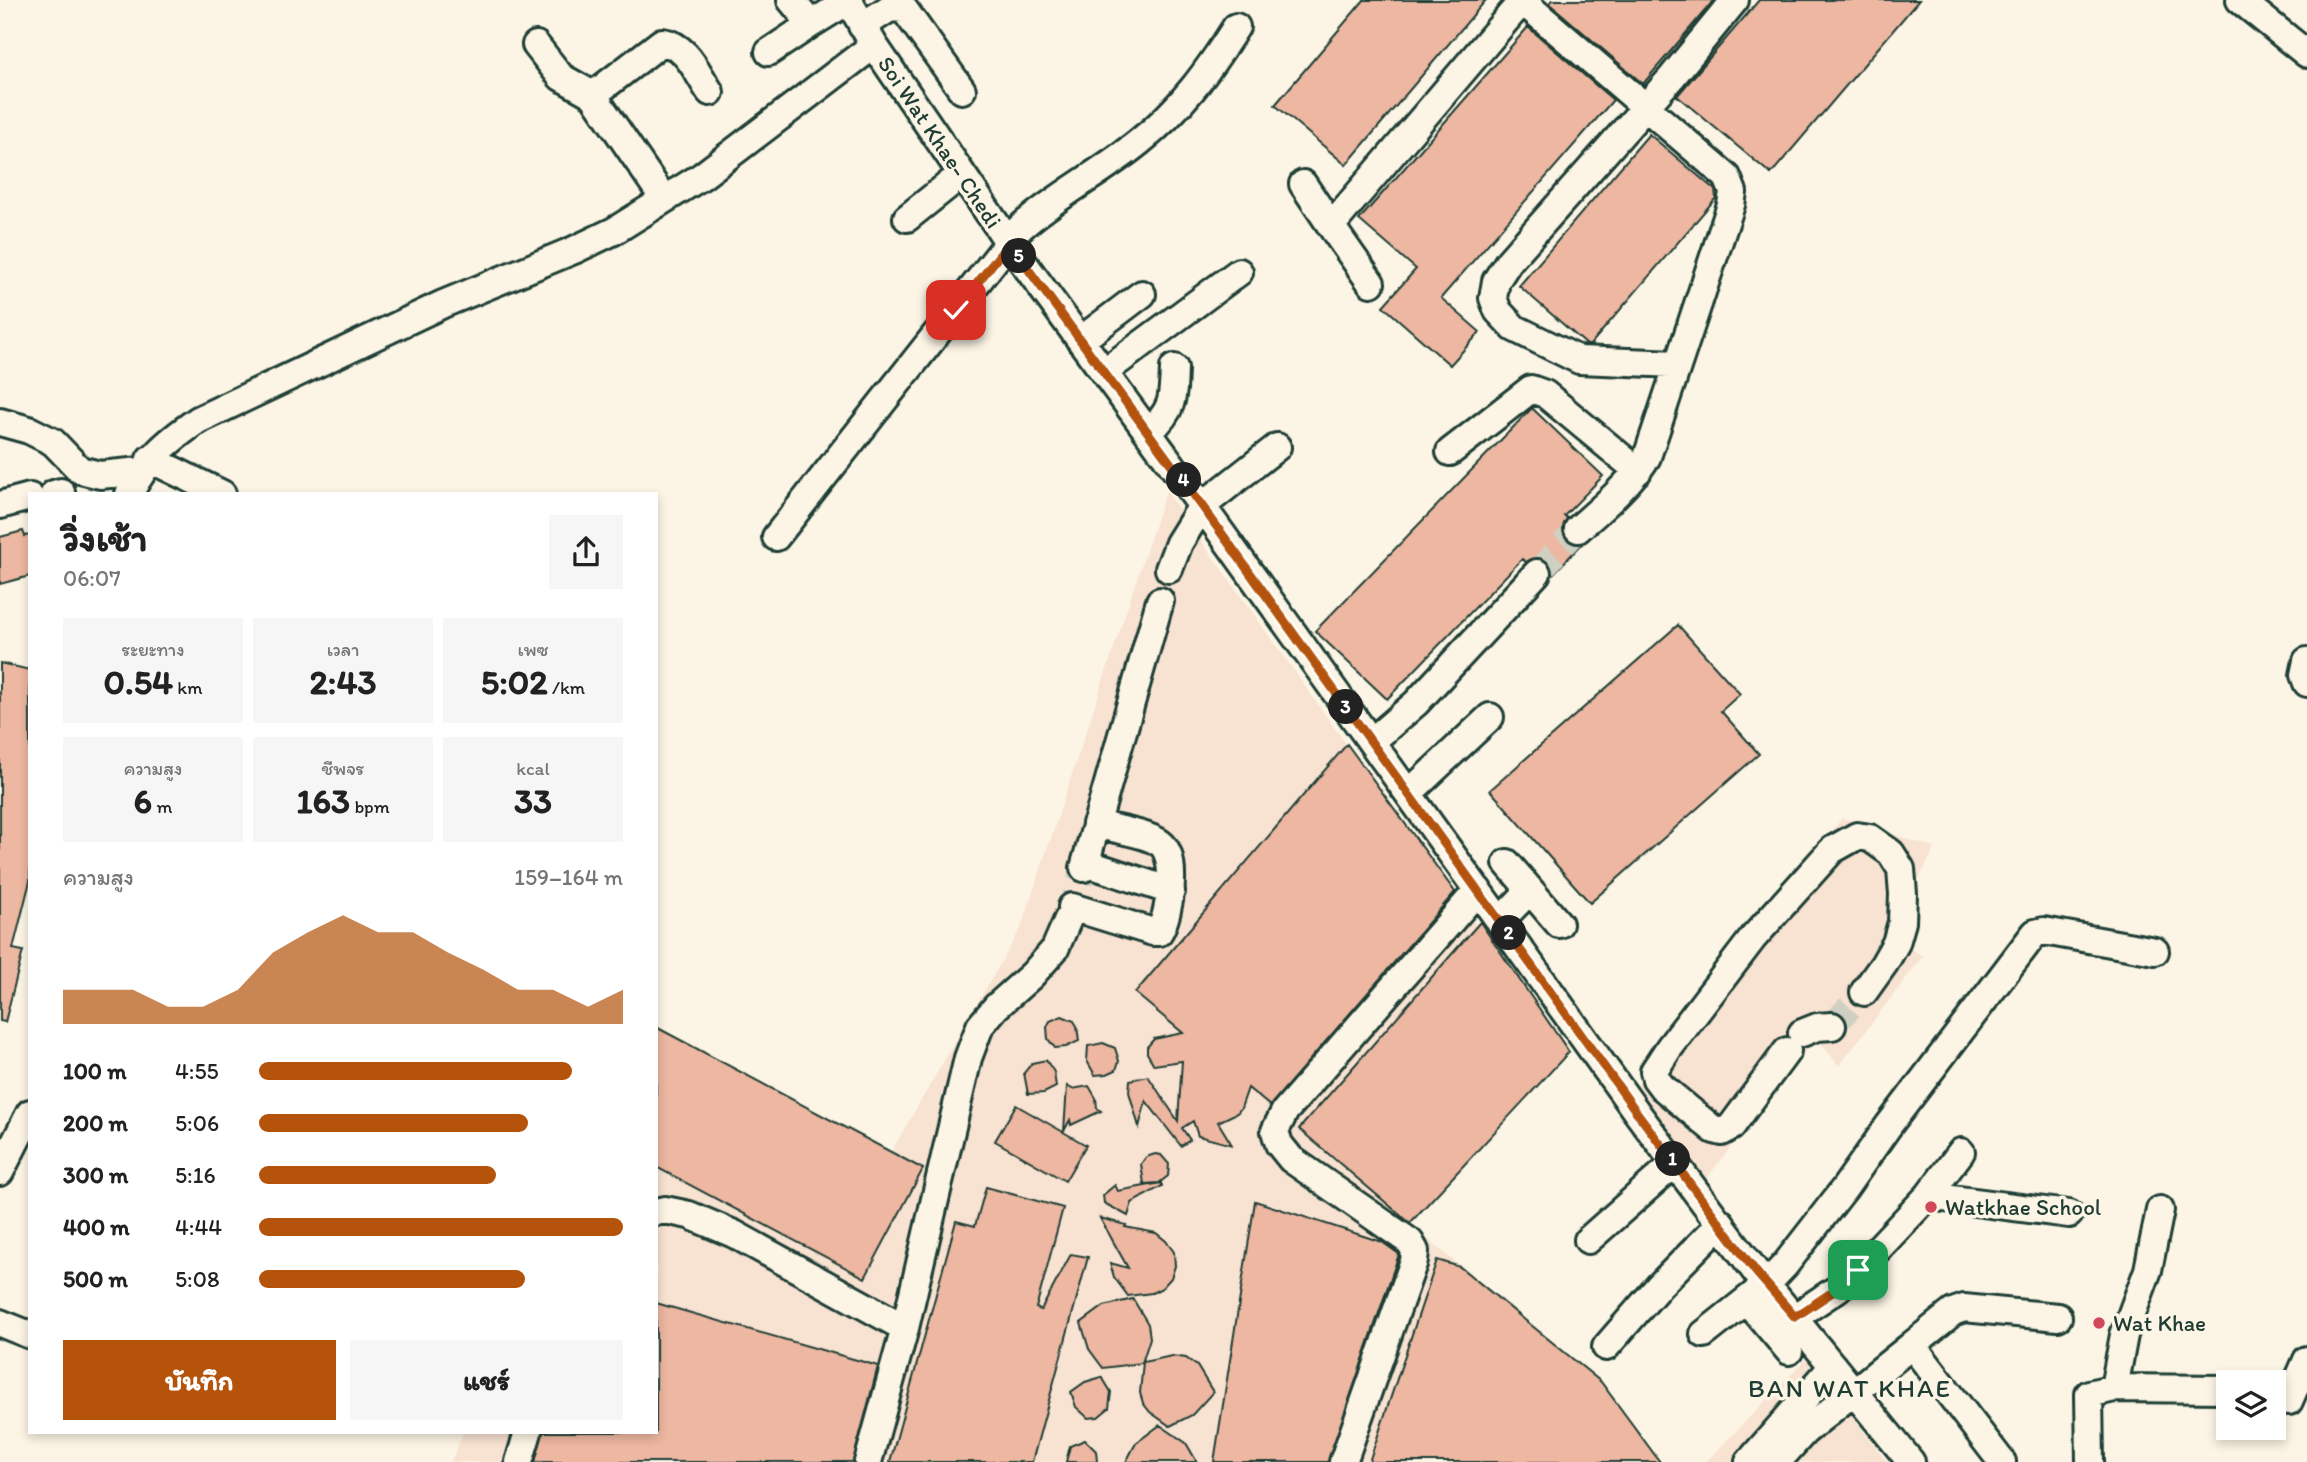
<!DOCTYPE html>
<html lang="th">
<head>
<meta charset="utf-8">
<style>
  body { margin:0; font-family:Itim,"Playpen Sans Thai",sans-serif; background:#f6f6f6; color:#222; height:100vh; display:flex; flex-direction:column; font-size:26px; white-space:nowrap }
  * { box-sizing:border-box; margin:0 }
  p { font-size:23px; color:#767676 }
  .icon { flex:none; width:38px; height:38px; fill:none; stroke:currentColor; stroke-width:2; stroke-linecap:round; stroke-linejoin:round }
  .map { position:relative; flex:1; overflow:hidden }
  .side { position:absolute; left:28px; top:492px; width:630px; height:942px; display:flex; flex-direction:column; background:#fff; border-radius:0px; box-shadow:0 4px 10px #0003 }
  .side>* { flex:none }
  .fabs { position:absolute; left:2216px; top:1370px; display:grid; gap:14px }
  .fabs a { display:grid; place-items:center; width:70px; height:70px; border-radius:0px; background:#fff; box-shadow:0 4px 10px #0003; font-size:35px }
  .pin { position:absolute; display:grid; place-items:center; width:60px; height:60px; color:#fff; margin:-30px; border-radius:14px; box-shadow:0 4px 10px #0006 }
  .km { position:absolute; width:35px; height:35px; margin:-18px; border-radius:50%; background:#222; color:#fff; font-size:19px; line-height:35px; text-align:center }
  .round { display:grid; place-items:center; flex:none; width:74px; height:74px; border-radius:0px; background:#f6f6f6 }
  .headline { display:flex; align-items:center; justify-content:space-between; height:119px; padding:0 35px }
  h1 { font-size:38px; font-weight:700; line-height:52px }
  .stats { display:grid; grid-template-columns:repeat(3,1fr); gap:10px; height:119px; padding:7px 35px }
  .stats div { display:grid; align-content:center; border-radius:0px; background:#f6f6f6; text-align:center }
  .stats b { font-size:35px; font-weight:700 }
  .stats small { font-size:19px; font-weight:400 }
  .stats p { font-size:19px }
  .chart { height:196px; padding:14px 35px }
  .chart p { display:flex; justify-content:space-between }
  .chart svg { width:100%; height:126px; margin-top:7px; fill:#b45309; opacity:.7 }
  .action { display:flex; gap:14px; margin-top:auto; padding:14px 35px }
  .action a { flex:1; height:80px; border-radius:0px; background:#b45309; color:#fff; font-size:28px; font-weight:700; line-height:80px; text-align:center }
  .action a+a { background:#f6f6f6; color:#222 }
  ul { padding:0 35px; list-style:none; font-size:23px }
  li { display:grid; grid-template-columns:112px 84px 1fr; align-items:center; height:52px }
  li i { height:18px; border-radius:9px; background:#b45309 }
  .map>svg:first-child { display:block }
  .built { fill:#f8e2d1 }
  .building { fill:#edb7a1; stroke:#1f3d34; stroke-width:2 }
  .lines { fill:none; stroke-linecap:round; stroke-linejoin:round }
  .minor-tunnel { stroke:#d0d0c2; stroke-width:26; stroke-dasharray:26 13; stroke-linecap:butt }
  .minor-casing { stroke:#1f3d34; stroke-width:32 }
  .minor { stroke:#fcf5e5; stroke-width:26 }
  .route-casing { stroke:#fff; stroke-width:14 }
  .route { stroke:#b45309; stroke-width:9 }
  .poi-dot { fill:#d1495b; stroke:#fcf5e5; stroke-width:2.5 }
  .labels { text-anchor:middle; stroke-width:7; stroke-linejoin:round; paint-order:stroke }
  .street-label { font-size:23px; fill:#1f3d34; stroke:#fcf5e5 }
  .poi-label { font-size:23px; fill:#1f3d34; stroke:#fcf5e5; text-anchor:start }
  .quarter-label { font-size:26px; letter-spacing:2px; fill:#1f3d34; stroke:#fcf5e5 }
</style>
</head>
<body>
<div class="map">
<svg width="2307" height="1462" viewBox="0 0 2307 1462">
  <rect width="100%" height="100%" fill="#fcf5e5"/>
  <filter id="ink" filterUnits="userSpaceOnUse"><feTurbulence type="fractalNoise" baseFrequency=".0143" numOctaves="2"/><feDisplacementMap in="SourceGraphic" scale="14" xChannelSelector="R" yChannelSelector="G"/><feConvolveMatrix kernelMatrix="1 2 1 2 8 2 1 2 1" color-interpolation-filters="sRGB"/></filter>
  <g filter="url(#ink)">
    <path class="built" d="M1166,491L1450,890L1568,1047L1408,1223L1584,1369L1657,1462H451L463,1432H656V1039L887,1159L1021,928Z
      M1842,818L1935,848L1889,936L1923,956L1839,1066L1816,1037L1703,1183L1638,1085Z
      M1808,1357L1887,1462H1706Z"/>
    <path class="building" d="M1364,0H1486L1346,165L1275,105Z
      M1552,0H1714L1643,84L1549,3Z
      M1759,0H1919L1771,174L1677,96Z
      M1528,27L1613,100L1441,298L1480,332L1450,365L1383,306L1416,269L1359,220Z
      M1649,134L1715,190L1716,198L1590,345H1587L1519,286Z
      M1532,408L1603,476L1564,516L1567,518L1563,531L1566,539L1574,544H1582L1552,575L1548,562L1541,558H1533L1526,562L1522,559L1387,699L1315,631Z
      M23,531L25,536L30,535V576L0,584V537Z
      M1678,625L1740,694L1721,711L1759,754L1590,903L1490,790Z
      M0,663L30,670V881L13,949L23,951L5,1022L0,1021Z
      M1347,744L1455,892L1270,1106L1248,1088L1241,1108L1237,1113L1218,1122L1232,1145L1198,1136L1193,1121L1182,1128L1190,1140L1181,1146L1146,1101L1139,1127L1129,1092L1130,1080L1148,1076L1178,1121L1182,1061L1154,1065L1147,1053V1047L1154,1039L1183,1033L1135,993Z
      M1480,922L1569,1052L1410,1223L1299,1129Z
      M1062,1016L1074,1021L1077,1026L1079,1041L1066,1047L1055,1048L1048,1039L1047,1027L1050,1021Z
      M656,1027L923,1169L865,1278L656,1167Z
      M1103,1043L1115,1048L1119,1061L1116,1070L1107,1074L1095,1075L1087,1061L1088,1046Z
      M1046,1060L1054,1072L1056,1087L1044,1093L1028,1094L1024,1073L1032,1063Z
      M1067,1086L1072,1089L1089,1086L1096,1098L1097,1108L1101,1111L1071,1125L1070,1120L1064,1131Z
      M1016,1105L1086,1145L1065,1181L995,1141Z
      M1155,1154L1161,1155L1169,1164L1168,1176L1159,1183L1144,1184L1141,1164L1146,1157Z
      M1161,1183L1162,1186L1132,1203L1128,1216L1104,1203L1103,1195L1115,1185L1118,1191Z
      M986,1187L1063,1208L1036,1308L1041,1310L1071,1254L1088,1257L1032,1462H890L956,1221L975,1226Z
      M1255,1201L1382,1242L1399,1254L1328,1462H1214Z
      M1100,1218L1126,1225L1125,1227L1156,1233L1166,1241L1174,1252L1175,1266L1171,1278L1162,1288L1152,1293L1128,1296L1114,1277L1110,1263L1128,1268Z
      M1437,1260L1460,1267L1601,1382L1660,1462H1369Z
      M1133,1299L1148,1324L1150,1338L1142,1363L1103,1368L1089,1349L1081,1323L1104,1306Z
      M656,1303L878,1366L853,1462H535L543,1432H656Z
      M1172,1356L1186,1358L1197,1366L1213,1392L1192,1415L1170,1426L1150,1412L1143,1403L1140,1393L1143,1362Z
      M1102,1377L1111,1392L1109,1408L1098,1417L1088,1418L1076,1407L1071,1392L1085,1382Z
      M1160,1425L1186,1443L1197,1462H1126L1136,1443Z
      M1085,1440L1096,1451L1097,1462H1066L1070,1446Z"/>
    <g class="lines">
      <path class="minor-tunnel" d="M1537,573L1578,529
        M1068,919L1084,868
        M1832,1026L1864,992"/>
      <g class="minor-casing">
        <path id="minor" d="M791,0L811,24L848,1
          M848,0L874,45L1009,243L1202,506L1638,1114L1756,1272L1911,1462
          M1521,0L1727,177L1733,192L1731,205L1647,457C1629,485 1603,507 1578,529
          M2240,0L2307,54
          M862,26L890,8L904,9L962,90
          M536,45L561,77L593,95
          M769,52L811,24
          M1303,184L1331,226
          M664,199L593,95L662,42C687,45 697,73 710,92
          M907,218L962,174
          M1371,283L1331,226L1523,0
          M1081,340L1142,294
          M1677,364L1579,360L1514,328L1498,311L1493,298L1496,281L1509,261L1672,77L1735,0
          M1104,372L1239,272
          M0,422L29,430L53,442L80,470L100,475L141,471
          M1149,432C1173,410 1173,400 1174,368
          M1450,452L1531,389L1545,394L1638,471
          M150,459L222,494
          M54,494L61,492
          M129,494C150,456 164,444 198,420L443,304L574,250L614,231L702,176L874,45
          M0,505L30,497
          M776,537L1020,228C1057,195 1101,173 1139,142C1181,109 1208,71 1236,27
          M1169,569L1179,543L1202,506L1277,447
          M2307,661L2304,675L2307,683
          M1371,742L1416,703L1537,573
          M1409,793L1490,717
          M1086,863L1171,891
          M1507,863L1530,890
          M1084,868L1160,601
          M1072,907L1153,932H1159C1170,914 1179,857 1160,843C1146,833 1113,829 1096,824
          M1500,921L1530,890L1559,924
          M1802,1033L1817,1027L1832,1026
          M1787,1051L1731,1127L1722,1132L1714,1130L1662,1087L1656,1079L1654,1071L1669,1048L1753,938L1832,850L1857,836L1870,838L1891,853L1901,869L1903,894L1902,922L1896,943L1884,964L1864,992
          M0,1172L30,1113
          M1928,1196L2069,1214
          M656,1212L665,1210L689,1215L734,1234L905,1328
          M1588,1240L1676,1162
          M1747,1301L1789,1351
          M1795,1317L1837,1289L1858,1270L1928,1196L1961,1152
          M0,1323L30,1335
          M1704,1334L1767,1284L1785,1265L1844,1189L1889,1125L2035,933L2044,931L2155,951
          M1912,1345L1953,1312L1964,1308L2058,1317
          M1606,1347L1659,1286L1721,1223
          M2114,1388L2228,1389
          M2289,1401L2307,1360
          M519,1462L528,1432
          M868,1462L905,1328L968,1058L980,1026L996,1007L1032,975L1055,949L1068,919
          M1343,1462L1414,1261L1415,1251L1410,1242L1291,1159L1279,1144L1275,1131L1285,1111L1478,890
          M1749,1462L1833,1366
          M1777,1462L1804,1432L1912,1345L2002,1462
          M2090,1462L2089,1394L2114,1388L2124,1335L2148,1270L2160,1210"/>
      </g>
      <use href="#minor" class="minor"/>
    </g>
  </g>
  <g class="lines" filter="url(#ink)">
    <g class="route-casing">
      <path id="route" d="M956,310L1009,243L1202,506L1638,1114L1756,1272L1795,1317L1837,1289L1858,1270"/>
    </g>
    <use href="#route" class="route"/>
  </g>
  <g class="poi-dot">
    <circle cx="1931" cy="1207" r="7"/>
    <circle cx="2099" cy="1323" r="7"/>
  </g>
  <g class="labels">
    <g class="street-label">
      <text transform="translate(940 142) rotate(56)" y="8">Soi Wat Khae- Chedi</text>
    </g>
    <g class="poi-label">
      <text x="1945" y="1215">Watkhae School</text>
      <text x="2113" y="1331">Wat Khae</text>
    </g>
    <g class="quarter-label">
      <text x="1850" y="1397">BAN WAT KHAE</text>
    </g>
  </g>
</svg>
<div class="fabs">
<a><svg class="icon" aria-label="layers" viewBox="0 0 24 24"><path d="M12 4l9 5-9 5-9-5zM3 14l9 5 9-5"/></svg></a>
</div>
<div class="pin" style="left:1858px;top:1270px;background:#1e9e55"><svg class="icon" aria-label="arrive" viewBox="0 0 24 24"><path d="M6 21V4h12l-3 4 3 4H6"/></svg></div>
<div class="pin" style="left:956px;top:310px;background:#d93025"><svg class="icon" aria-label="check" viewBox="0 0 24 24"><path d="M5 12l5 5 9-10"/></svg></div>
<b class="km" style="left:1673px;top:1159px">1</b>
<b class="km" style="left:1509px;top:933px">2</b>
<b class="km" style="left:1346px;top:707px">3</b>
<b class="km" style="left:1184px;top:480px">4</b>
<b class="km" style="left:1019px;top:256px">5</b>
<section class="side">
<div class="headline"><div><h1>วิ่งเช้า</h1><p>06:07</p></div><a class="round"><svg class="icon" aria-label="share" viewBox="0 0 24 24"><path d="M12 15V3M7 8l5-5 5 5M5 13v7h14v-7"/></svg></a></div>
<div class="stats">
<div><p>ระยะทาง</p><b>0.54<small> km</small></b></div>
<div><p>เวลา</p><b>2:43</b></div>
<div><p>เพซ</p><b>5:02<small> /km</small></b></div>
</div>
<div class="stats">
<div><p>ความสูง</p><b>6<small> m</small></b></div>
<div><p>ชีพจร</p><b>163<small> bpm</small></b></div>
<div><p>kcal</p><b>33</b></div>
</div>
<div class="chart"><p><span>ความสูง</span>159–164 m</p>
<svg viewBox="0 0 160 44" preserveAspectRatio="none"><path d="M0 44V32L10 32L20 32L30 38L40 38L50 32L60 19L70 12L80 6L90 12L100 12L110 19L120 25L130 32L140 32L150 38L160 32V44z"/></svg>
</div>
<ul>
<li><b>100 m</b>4:55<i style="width:86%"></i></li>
<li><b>200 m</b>5:06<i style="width:74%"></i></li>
<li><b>300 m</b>5:16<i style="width:65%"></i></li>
<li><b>400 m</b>4:44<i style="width:100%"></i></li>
<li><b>500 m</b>5:08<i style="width:73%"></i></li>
</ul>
<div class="action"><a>บันทึก</a><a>แชร์</a></div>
</section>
</div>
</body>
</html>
